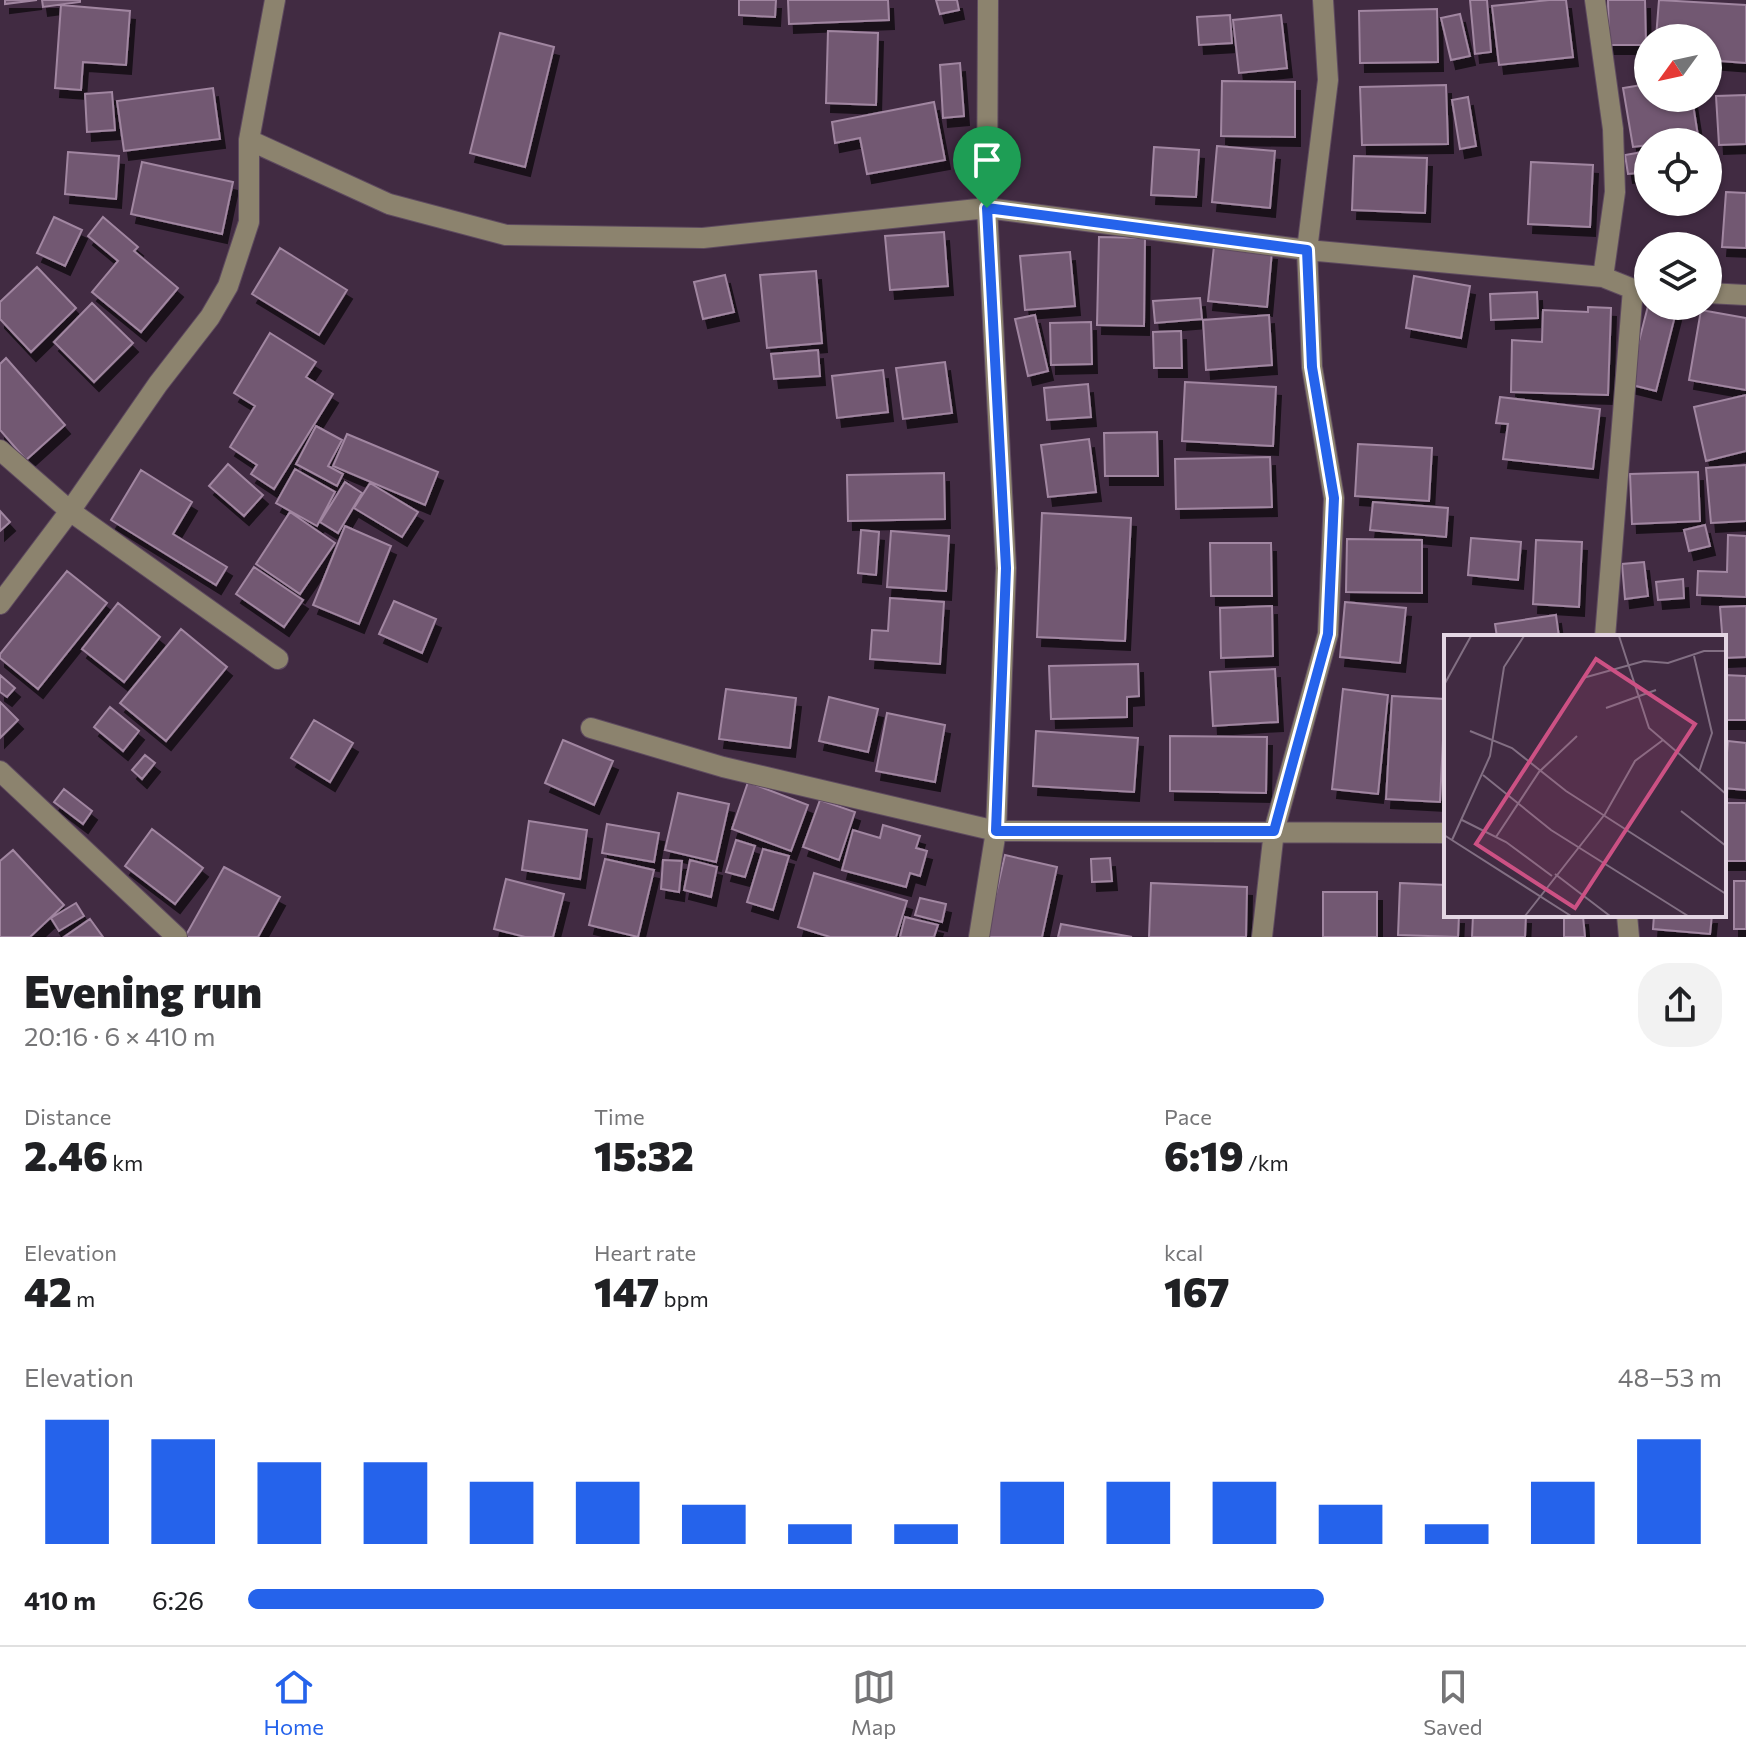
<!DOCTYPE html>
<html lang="en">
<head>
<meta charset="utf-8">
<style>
  body { margin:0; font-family:Commissioner,sans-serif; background:#f2f2f2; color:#202124; height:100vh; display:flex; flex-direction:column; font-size:30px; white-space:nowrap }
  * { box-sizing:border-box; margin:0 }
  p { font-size:26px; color:#757577 }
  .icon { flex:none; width:44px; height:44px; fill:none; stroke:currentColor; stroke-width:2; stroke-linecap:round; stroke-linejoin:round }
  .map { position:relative; height:937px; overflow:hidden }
  .side { display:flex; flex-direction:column; background:#fff; flex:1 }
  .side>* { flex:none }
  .needle { width:52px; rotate:237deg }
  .buttons { position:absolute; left:1634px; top:24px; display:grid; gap:16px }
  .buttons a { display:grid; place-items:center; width:88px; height:88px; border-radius:50%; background:#fff; box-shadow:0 2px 6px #0004; font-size:40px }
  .pin { position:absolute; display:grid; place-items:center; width:68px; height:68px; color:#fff; margin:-82px -34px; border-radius:50% 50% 50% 0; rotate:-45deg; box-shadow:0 0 8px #0007 }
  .pin .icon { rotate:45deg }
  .round { display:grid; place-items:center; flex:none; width:84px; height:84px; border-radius:32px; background:#f2f2f2 }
  .summary { display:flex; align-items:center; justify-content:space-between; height:136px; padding:0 24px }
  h1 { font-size:44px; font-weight:800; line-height:60px }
  .figures { display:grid; grid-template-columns:repeat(3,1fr); gap:12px; height:136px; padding:8px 24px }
  .figures div { display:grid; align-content:center }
  .figures b { font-size:40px; font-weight:800 }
  .figures small { font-size:22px; font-weight:400 }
  .figures p { font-size:22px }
  .chart { height:224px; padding:16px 24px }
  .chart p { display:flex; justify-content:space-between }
  .chart svg { width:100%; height:144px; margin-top:8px; stroke:#2563eb; stroke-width:6 }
  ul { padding:0 24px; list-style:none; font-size:26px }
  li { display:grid; grid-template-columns:128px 96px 1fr; align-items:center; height:60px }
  li i { height:20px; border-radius:10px; background:#2563eb }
  .dock { display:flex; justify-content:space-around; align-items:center; height:112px; border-top:2px solid #e0e0e0; background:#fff; font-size:22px; color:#757577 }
  .dock a { display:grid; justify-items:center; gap:4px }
  .dock .current { color:#2563eb }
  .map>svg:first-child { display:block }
  .building { fill:#725972; stroke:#a186a1; stroke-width:2; filter:url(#shadow) }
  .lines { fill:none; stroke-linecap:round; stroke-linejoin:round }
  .minor-casing { stroke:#5e4a5f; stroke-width:22 }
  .minor { stroke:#8c836e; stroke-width:20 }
  .route-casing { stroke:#fff; stroke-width:16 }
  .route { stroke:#2563eb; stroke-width:10 }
  .inset-road { fill:none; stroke:#826f83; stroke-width:2 }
  .view { fill:#cc5184; fill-opacity:0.15; stroke:#cc5184; stroke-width:4 }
  .inset-edge { fill:none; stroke:#e4d6e4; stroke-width:4 }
</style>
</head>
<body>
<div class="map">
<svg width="1746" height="937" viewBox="0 0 1746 937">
  <defs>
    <filter id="shadow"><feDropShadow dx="5" dy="9" stdDeviation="0" flood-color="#0009"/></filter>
  </defs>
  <rect width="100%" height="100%" fill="#412b42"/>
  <path class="building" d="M5,0H37L5,4Z
    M42,0H80V2L43,7Z
    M739,0H776L775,17L739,15Z
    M788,0H888L889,20L789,24Z
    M936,0H957L959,10L940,14Z
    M1470,0H1487L1491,52L1475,54Z
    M1549,0H1566L1573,57L1499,65L1492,6Z
    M1608,0H1645L1646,45H1609Z
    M1659,0L1746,5V63L1708,60V38H1656Z
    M61,5L130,11L126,65L83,62L81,90L55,88Z
    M1437,9L1438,62L1360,63L1359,11Z
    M1460,14L1470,56L1451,60L1441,18Z
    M1230,15L1232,43L1199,45L1197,17Z
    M1281,15L1287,68L1239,73L1233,20Z
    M828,31L878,33L876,105L826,103Z
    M500,33L554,47L525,167L470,153Z
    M960,63L964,116L943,118L940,65Z
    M1222,81L1295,82V137L1221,136Z
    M1648,84V98H1692L1698,136L1648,142V145L1633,147L1623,88Z
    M1446,85L1448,144L1362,145L1360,87Z
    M213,88L220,139L124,151L117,101Z
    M112,92L115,130L87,132L85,94Z
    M1746,95V144L1719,145L1716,96Z
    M1468,97L1476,146L1460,149L1452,100Z
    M934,102L945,160L867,174L860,138L835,143L832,122Z
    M1217,146L1275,151L1270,208L1212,202Z
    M1154,147L1199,150L1196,197L1151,195Z
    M1648,151V172L1628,174L1625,155Z
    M68,152L119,156L116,199L65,194Z
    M1354,156L1427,158L1425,213L1352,210Z
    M142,162L233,182L222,234L131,214Z
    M1531,162L1593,165L1590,227L1528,224Z
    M1726,192L1746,193V248L1722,247Z
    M54,217L82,230L65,266L37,253Z
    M103,217L138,247L134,251L178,288L141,332L92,292L118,261L88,236Z
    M944,232L948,286L890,290L885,236Z
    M1099,237L1145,238L1144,326L1097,325Z
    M1214,246L1272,251L1267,307L1208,301Z
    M280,248L347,290L319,335L252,294Z
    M1070,252L1075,306L1025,310L1020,256Z
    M37,267L76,308L31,352L0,319V302Z
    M816,271L822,343L767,348L760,275Z
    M725,275L734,312L703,319L694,282Z
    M1414,276L1470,286L1461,338L1406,328Z
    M1537,292L1538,318L1491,320L1490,294Z
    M1200,298L1202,319L1155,323L1153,301Z
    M92,303L133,343L94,382L54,342Z
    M1648,306L1677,308L1656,391L1628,384Z
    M1588,307L1611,308L1608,395L1511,392L1512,340L1542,342L1543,310L1588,312Z
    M1701,310L1746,318V390L1689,380Z
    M1035,315L1048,371L1028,376L1015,319Z
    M1269,315L1272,365L1206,370L1203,320Z
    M1091,322L1092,364L1051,365L1050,323Z
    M1181,331L1182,368H1154L1153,332Z
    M270,333L316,362L306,377L333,394L274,489L251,474L257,465L230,447L255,406L234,393Z
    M818,350L820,376L774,379L771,354Z
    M6,358L65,425L26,460L0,430V364Z
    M945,362L952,413L903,419L896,368Z
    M883,370L888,412L837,418L832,376Z
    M1185,382L1276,387L1273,446L1182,441Z
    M1088,384L1091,417L1047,420L1044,388Z
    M1746,395V451L1706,461L1694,407Z
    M1500,397L1600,409L1593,469L1503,459L1508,424L1496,423Z
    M316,426L342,440L328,466L343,474L337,486L296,464Z
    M1157,432L1158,476H1105L1104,433Z
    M347,434L438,472L425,505L333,466Z
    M1089,439L1096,492L1048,497L1041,445Z
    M1358,444L1432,448L1429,501L1355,496Z
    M1270,457L1272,507L1176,509L1175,459Z
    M228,464L263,495L244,516L209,486Z
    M1746,465V521L1711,523L1706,468Z
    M295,469L335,492L317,526L276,503Z
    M141,470L192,502L173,534L227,567L216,585L111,520Z
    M1698,472L1700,521L1632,524L1630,474Z
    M944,473L945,519L848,521L847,475Z
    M345,482L362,493L338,533L320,522Z
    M370,483L418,512L402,537L354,508Z
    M1373,502L1448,508L1446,537L1370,530Z
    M0,511L10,522L0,531Z
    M290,512L335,543L300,594L256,564Z
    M1042,513L1131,518L1125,641L1037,637Z
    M1705,525L1710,546L1689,551L1684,530Z
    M345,526L391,546L359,624L313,605Z
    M861,530L879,532L876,575L858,573Z
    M891,531L949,536L946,591L887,587Z
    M1728,535L1746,536V597L1697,595L1698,571L1727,572Z
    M1471,538L1521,542L1518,580L1468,575Z
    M1347,539L1422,540V593L1346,592Z
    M1536,540L1582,542L1579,607L1533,604Z
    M1210,543H1271L1272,596H1211Z
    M1644,562L1648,596L1625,599L1622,564Z
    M254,567L303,600L284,627L236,594Z
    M67,571L107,603L38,689L0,658V654Z
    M1683,579L1684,598L1658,600L1656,582Z
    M890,598L944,602L940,664L870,659L872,630L888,631Z
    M394,601L436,619L422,653L379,634Z
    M1345,602L1406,608L1400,663L1340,657Z
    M118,603L160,637L124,682L82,649Z
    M1272,606L1273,656L1221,658L1220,608Z
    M1746,606V657L1724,658L1720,607Z
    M1556,615L1559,637H1497L1495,624Z
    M181,629L227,667L166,741L120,703Z
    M1138,664L1139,696L1127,697V717L1051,719L1049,666Z
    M1275,669L1278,722L1213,726L1210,672Z
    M0,675L15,688L7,697L0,692Z
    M1724,675L1746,676V720H1724Z
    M726,689L796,698L790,748L719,739Z
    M1343,689L1388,695L1378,794L1332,789Z
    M1392,696L1445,699L1440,802L1386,799Z
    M829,697L878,709L868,752L819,741Z
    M0,702L18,720L0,738Z
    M110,707L139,731L123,751L94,727Z
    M887,713L945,725L935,782L876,771Z
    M314,720L353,743L330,782L291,758Z
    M1036,731L1138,738L1134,792L1033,786Z
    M1170,736L1267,737L1266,793L1170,791Z
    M563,740L613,761L594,805L545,783Z
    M1728,741L1746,743V790L1724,788Z
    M145,755L155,763L142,779L132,770Z
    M748,782L808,805L791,851L732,829Z
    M64,789L92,811L83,824L54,802Z
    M678,793L729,804L716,862L665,850Z
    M820,800L855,812L839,860L803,847Z
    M1724,803H1746V861H1724Z
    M529,821L587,830L580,879L522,870Z
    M607,824L659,833L654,862L602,853Z
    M883,825L920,836L916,848L927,851L920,876L910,873L906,887L842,870L853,830L880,838Z
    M152,829L203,868L175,904L125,866Z
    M736,840L755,846L745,877L726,872Z
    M763,849L789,856L773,910L747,902Z
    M13,850L64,905L30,937H0V861Z
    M1005,855L1057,867L1042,937H986Z
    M1110,858L1112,881L1092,882L1091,859Z
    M605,859L654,870L638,937L589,925Z
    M663,860L682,861L679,892L661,889Z
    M690,860L717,867L711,897L684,890Z
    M224,867L280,897L258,937H185Z
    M814,873L907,901L896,937H830L798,927Z
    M506,879L564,894L553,937H525L494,929Z
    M1734,881H1746V929H1734Z
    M1151,883L1247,887L1246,937H1149Z
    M1400,883L1446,885V915H1459L1458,937L1398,935Z
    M1323,892H1377V937H1323Z
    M920,898L946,904L942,922L915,915Z
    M76,903L84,916L59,931L51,918Z
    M1473,915H1526L1525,937H1472Z
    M1654,915H1712L1710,934L1653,929Z
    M1583,916L1585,937H1564V917Z
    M905,917L938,925L934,937H900Z
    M90,919L103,937H64Z
    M1061,924L1132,937H1058Z"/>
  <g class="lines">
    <g class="minor-casing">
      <path id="minor" d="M1595,0L1613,129L1615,192L1603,277
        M249,140L389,204L506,235L703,238L987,208L1307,250L1603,277L1633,289L1648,290
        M1708,293L1746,295
        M0,450L70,511L278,659
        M0,604L70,511L158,384L210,317L228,286L249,222V140L275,0
        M1605,637L1633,289
        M591,728L723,767L996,831L1446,833
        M0,771L177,937
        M1627,915L1629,937
        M979,937L996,831L1006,568L987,208L988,0
        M1262,937L1274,831L1328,634L1334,498L1312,367L1307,250L1328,80L1323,0"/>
    </g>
    <use href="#minor" class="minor"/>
  </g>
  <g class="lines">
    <g class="route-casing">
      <path id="route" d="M987,208L1307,250L1312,367L1334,498L1328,634L1274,831H996L1006,568Z"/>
    </g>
    <use href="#route" class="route"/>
  </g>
  <g transform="translate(1444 635)">
    <rect width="282" height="282" fill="#412b42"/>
    <path class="inset-road" d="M175,1L205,93L282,159M250,21L268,98L255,137M139,43L200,26L224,28L260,16H282M0,50L27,1M162,73L212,55M26,96L68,113L122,156L282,259M39,140L107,195L244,281M237,176L282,211M18,185L62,207L108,241M0,200L127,281M52,202L95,137L133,101M8,205L46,121L60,32L80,1M111,239L166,281M81,281L161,179L191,126L219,105"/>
    <path class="view" d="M152,24L251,89L131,273L32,209Z"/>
    <rect width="282" height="282" class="inset-edge"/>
  </g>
</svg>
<div class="buttons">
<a><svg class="needle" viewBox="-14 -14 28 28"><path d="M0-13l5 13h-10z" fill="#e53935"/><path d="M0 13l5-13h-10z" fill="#757577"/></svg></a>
<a><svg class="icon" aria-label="locate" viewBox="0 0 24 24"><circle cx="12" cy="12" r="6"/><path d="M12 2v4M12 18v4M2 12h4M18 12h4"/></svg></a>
<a><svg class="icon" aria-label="layers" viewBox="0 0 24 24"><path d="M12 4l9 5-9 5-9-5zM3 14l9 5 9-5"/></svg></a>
</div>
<div class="pin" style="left:987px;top:208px;background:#1e9e55"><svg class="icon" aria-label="arrive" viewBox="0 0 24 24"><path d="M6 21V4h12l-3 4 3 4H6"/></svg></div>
</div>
<section class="side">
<div class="summary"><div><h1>Evening run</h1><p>20:16 · 6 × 410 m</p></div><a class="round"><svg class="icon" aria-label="share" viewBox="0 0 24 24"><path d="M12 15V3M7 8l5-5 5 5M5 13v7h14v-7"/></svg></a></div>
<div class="figures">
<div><p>Distance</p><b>2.46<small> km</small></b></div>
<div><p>Time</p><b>15:32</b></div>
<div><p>Pace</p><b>6:19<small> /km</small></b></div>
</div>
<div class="figures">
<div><p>Elevation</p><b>42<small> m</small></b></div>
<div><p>Heart rate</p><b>147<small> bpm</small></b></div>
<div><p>kcal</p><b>167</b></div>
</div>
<div class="chart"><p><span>Elevation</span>48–53 m</p>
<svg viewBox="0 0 160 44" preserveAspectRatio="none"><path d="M5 44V6M15 44V12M25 44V19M35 44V19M45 44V25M55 44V25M65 44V32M75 44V38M85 44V38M95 44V25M105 44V25M115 44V25M125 44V32M135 44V38M145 44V25M155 44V12"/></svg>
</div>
<ul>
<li><b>410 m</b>6:26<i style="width:73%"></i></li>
</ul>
</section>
<nav class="dock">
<a class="current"><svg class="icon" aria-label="home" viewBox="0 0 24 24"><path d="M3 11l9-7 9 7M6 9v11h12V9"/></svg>Home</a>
<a><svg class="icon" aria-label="map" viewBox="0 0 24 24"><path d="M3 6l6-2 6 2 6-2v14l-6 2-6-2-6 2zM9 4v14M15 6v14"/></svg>Map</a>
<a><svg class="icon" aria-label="saved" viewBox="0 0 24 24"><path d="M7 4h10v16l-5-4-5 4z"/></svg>Saved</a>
</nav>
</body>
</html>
